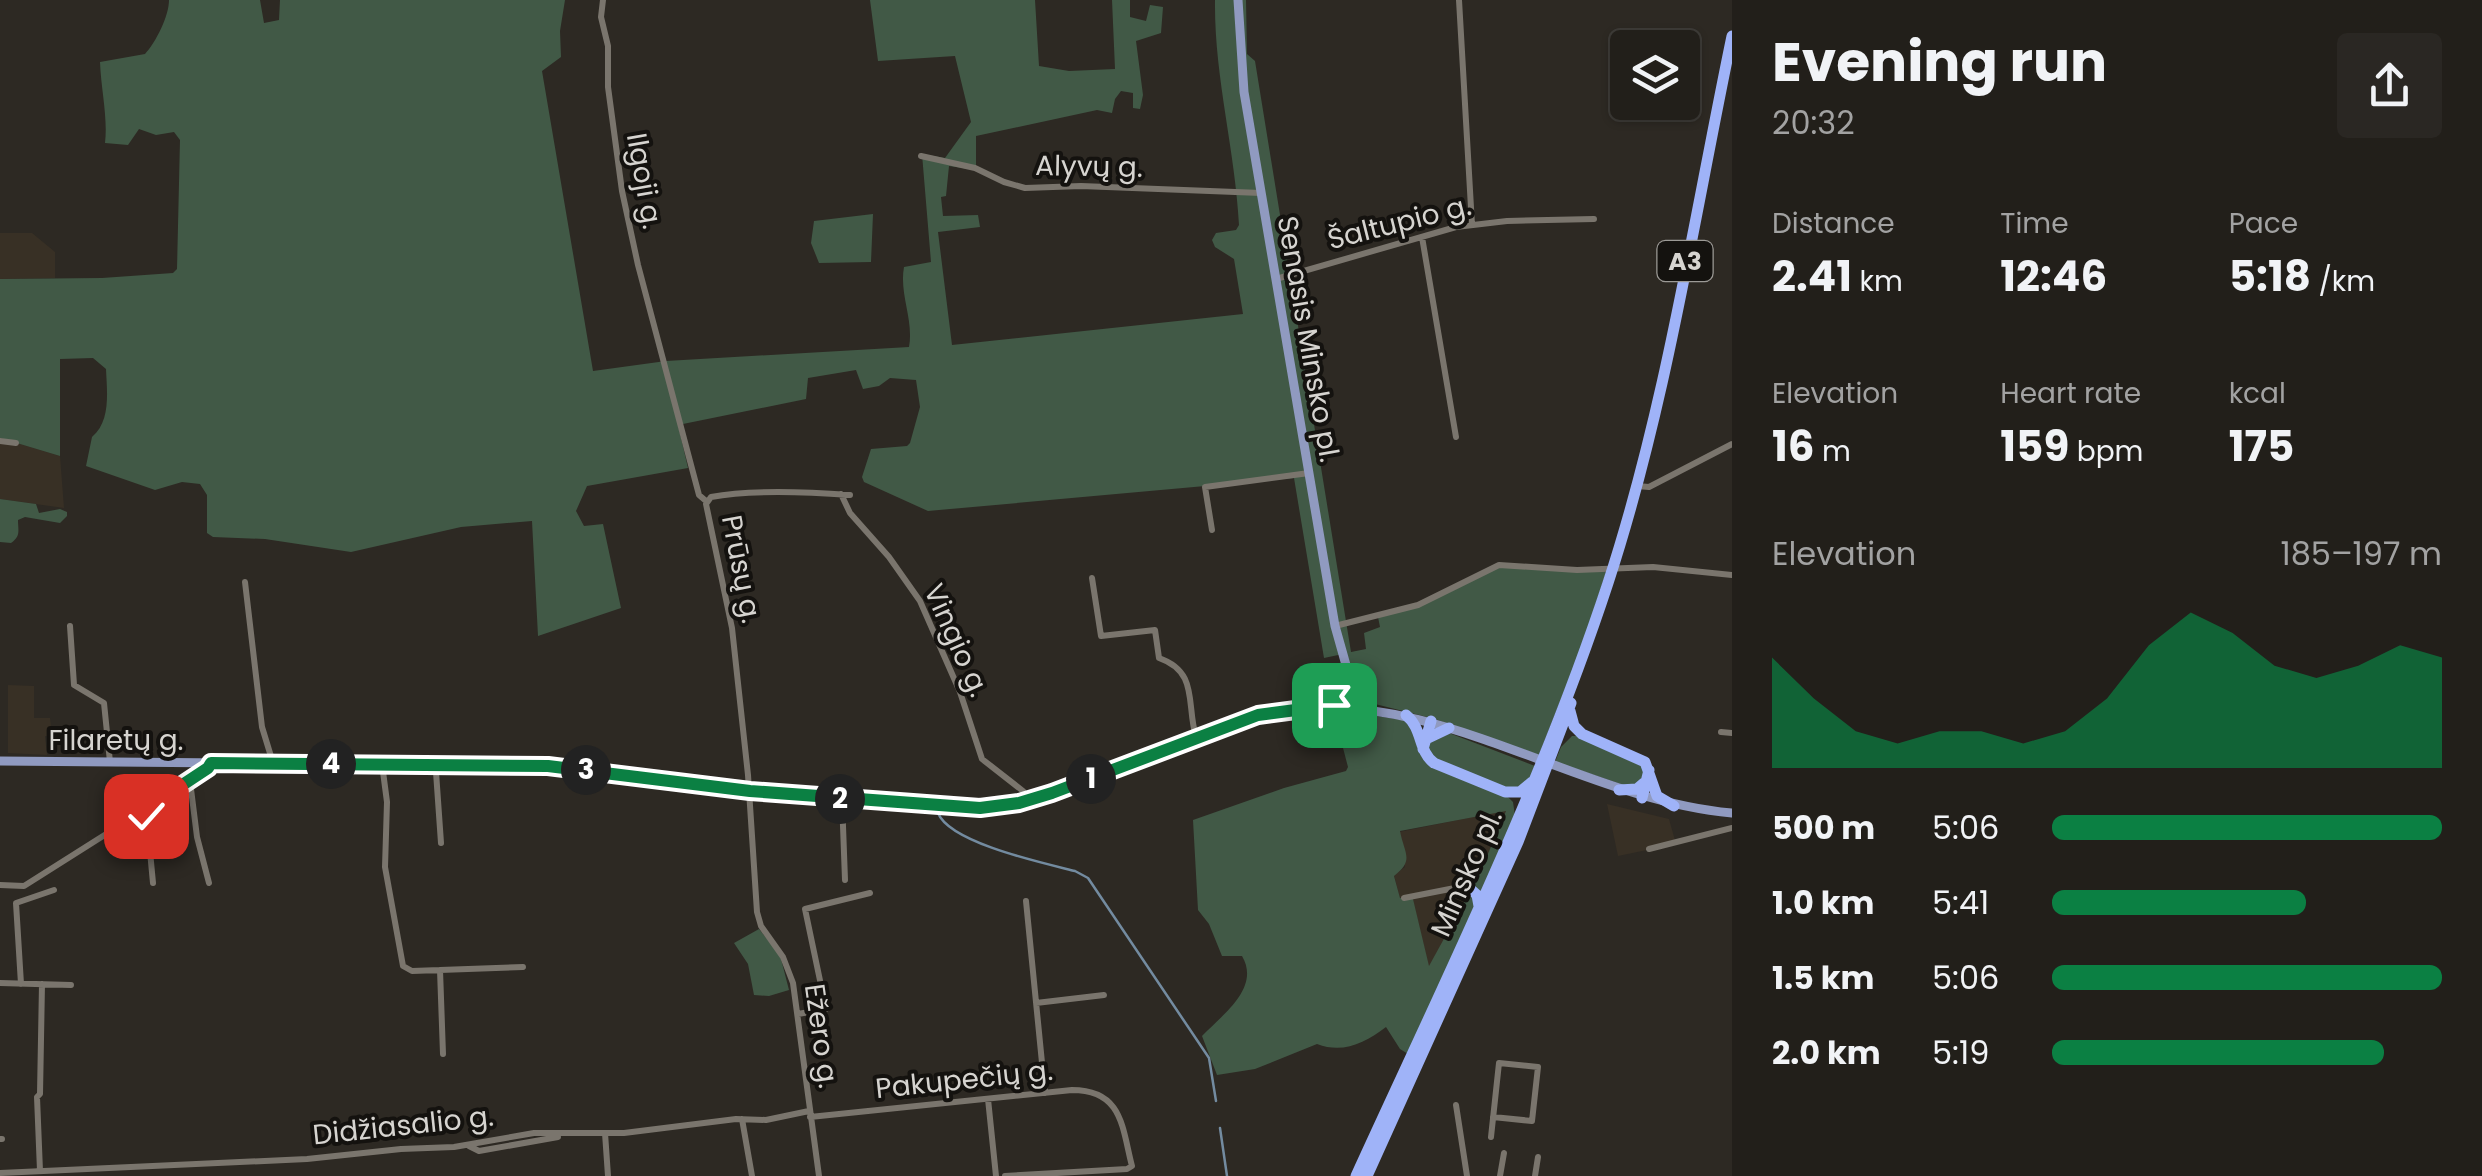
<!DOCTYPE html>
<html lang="en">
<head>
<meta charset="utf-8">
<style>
  body { margin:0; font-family:Poppins,sans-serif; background:#2a2723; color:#f1f3f6; height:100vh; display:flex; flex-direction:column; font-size:38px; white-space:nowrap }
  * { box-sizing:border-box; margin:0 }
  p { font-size:32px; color:#a2a2a2 }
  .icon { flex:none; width:55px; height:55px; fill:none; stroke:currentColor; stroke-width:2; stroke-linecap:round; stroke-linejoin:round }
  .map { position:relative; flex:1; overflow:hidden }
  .details { display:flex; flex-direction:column; background:#221f1a; width:750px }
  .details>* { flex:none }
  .buttons { position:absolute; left:1610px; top:30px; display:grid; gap:20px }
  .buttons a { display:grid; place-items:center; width:90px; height:90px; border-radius:10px; background:#221f1a; box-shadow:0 2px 8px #0004,0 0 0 2px #3f3d39; font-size:50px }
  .pin { position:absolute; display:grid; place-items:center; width:85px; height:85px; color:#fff; margin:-42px; border-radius:20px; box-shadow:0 5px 15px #0006 }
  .km { position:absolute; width:50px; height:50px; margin:-25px; border-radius:50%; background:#222; color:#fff; font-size:28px; line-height:50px; text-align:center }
  .round { display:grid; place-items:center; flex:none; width:105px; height:105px; border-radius:10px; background:#2a2723 }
  .summary { display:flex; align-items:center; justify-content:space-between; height:170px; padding:0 40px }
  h1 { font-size:55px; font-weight:700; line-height:75px }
  .metrics { display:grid; grid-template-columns:repeat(3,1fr); gap:15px; height:170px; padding:10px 40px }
  .metrics div { display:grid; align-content:center }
  .metrics b { font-size:42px; font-weight:700 }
  .metrics small { font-size:28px; font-weight:400 }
  .metrics p { font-size:28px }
  .chart { height:280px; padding:20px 40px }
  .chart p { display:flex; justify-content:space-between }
  .chart svg { width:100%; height:180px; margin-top:10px; fill:#0b8043; opacity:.7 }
  ul { padding:0 40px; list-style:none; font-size:32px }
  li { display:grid; grid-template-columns:160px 120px 1fr; align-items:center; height:75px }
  li i { height:25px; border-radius:12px; background:#0b8043 }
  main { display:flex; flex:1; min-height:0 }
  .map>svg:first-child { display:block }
  .built { fill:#383025 }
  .green { fill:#415946; fill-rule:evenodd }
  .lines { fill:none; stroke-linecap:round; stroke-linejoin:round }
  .stream { stroke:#738ba0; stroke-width:2.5 }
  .minor { stroke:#7a756d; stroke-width:6 }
  .major { stroke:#909ac0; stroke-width:9 }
  .highway { stroke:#9fb3f8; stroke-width:11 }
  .route-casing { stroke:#fff; stroke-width:20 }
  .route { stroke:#0b8043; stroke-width:12 }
  .labels { text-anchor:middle; stroke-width:8; stroke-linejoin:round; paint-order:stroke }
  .shield { fill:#14120f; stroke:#9c9a96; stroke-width:2.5 }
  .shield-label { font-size:25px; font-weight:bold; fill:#d6d4d0 }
  .street-label { font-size:28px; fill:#d6d4d0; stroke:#14120f }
</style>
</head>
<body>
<main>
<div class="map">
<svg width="1732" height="1176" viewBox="0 0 1732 1176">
  <rect width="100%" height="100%" fill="#2d2923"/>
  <path class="built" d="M0,233H32L55,252V278L0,279Z
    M0,438L60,456L64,508L0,499Z
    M8,685L34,686V718H50L52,736H45L47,755L8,753Z
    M1607,804L1669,819L1676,844L1618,856Z
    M1507,810L1479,875L1429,968L1413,900L1400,899L1394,875L1405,867L1399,832Z"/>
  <path class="green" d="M169,0H260L264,23L279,20L280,0H565L560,31L561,57L542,71L593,371L666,361L909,347C914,320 899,294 904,267L931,262L922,154L945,158L971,122L955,56L878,61L870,0H1035L1039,66L1069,71L1115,69L1112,0H1130V17L1146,21L1150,5L1163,7L1161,33L1136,41L1143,95L1140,109L1133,108V93L1121,91L1115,99L1112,113L1097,110L976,136V170L949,166L946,196L941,197L943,216L978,215L980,227L938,232L952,345L1243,314L1234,259L1215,247L1212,240L1216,233L1236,230L1239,225C1235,149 1214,76 1215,0H1246L1247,54L1255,61L1351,652L1366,649L1364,633L1380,627L1378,617L1409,609L1502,566L1606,572L1583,643L1539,755L1435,719L1363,701L1357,693L1343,654L1324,658L1294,478L928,511L864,482L862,477L871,449L907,446L910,443L920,407L916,380L890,378L879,386L863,389L856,370L808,378L806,399L678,425L688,468L587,486L576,511L584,526L603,524L621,608L538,636L532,521L461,527L351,552L265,539L213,537L207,533V495L200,484L182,482L155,490L86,466L92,437C111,421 107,392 106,369L93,358L60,359V456L0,438V279L102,278L173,273L177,269L180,140L174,132L156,135L139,129L128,145L105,143C108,118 101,89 100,62L145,54C156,42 169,16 169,0Z
    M873,214L871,262L819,263L811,243L814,221Z
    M0,499L36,504L39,513L60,509L67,512V516L60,523L25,517L18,520C18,531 21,536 11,543L0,542Z
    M1344,711L1409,721L1423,757L1507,796L1513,802L1515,816L1408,1054L1400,1049L1386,1027C1365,1043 1343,1054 1317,1044L1255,1069L1217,1075L1202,1036C1222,1015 1261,988 1242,956H1222L1209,924L1198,910L1193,820L1284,788L1346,771L1348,767L1337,725ZM1506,811L1479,875L1429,966L1413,899L1400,898L1394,876C1415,860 1404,853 1400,831Z
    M1449,733L1535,766L1529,782L1517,791L1441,764L1428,754V739Z
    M1572,736H1581L1642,764L1646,773L1633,788L1555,762L1561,747Z
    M759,929L780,955L789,990L769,996L754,995L748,964L734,943Z"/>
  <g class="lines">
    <path class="stream" d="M938,813C950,843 1043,863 1075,871L1088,878L1209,1058L1216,1101
      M1220,1128L1227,1176"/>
    <path class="minor" d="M603,0L601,17L608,46V87L622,191L638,265L699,495L706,501
      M1459,0L1472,225
      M921,156L975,168L1004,182L1025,188L1081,186L1261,193
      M1422,237L1456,437
      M1276,279L1456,227L1507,221L1594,219
      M0,441L16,443
      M1637,486L1649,487L1732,444
      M841,494L850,513L889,557L920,601L960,692L982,759L1023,791L1029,799
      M1212,530L1205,487L1309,473
      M1092,578L1101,636L1155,630L1159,658C1199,672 1186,704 1196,737
      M245,582L262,727L273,763
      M70,626L74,685L104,703L110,762
      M1335,626L1418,605L1499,565L1577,570L1653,567L1732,575
      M1721,732L1732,733
      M382,764L387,802L385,867L403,966L412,971L523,967
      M190,781L197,837L209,883
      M842,799L845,880
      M146,809L153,883
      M441,843L436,772L443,770L444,766
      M1649,849L1732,828
      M0,885L24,886L190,781L211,763
      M1404,898L1465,886
      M1026,901L1045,1093
      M440,970L443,1054
      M0,983L71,985
      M21,984L16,903L54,890
      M1036,1003L1104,995
      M798,1014L826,1009L805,909L870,893
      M988,1099L996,1176
      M1456,1105L1467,1176
      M810,1117L1072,1090C1123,1090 1122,1128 1132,1166L1127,1169L1005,1176
      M742,1119L752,1176
      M605,1133L608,1176
      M1491,1137L1499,1063L1538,1067L1532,1121L1493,1117
      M0,1139H2
      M469,1146L479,1151L558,1137
      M40,1171L37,1097L40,1094L42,984
      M0,1173L307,1159L401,1149L454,1147L534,1133H624L736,1119L766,1120L809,1111
      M819,1176L793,983L783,957L761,926L757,912L748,775L732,628L706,504L711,497C753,489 809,492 850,495
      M1500,1176L1504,1153
      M1535,1176L1538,1157"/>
    <path class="major" d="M1238,0L1244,92L1335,626L1355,697L1354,707
      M0,761L549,766L750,791L953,809L1007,805L1052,793C1095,777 1137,760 1180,744C1215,730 1251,714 1289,709C1446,692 1579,799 1732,813"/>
    <path class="highway" d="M1570,711L1574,726L1582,734L1645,762L1657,796L1674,806
      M1406,715C1423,729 1418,751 1434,763L1505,792H1520L1532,782
      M1428,738L1449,728
      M1423,749L1431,721
      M1619,790L1637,789L1644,783
      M1642,798L1649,770
      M1467,886L1477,895L1479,906
      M1356,1176C1445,981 1541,787 1608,583C1666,406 1694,218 1732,36
      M1367,1176L1518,842L1571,703"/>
  </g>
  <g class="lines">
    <g class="route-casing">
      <path id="route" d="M146,816V809L208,768L211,763L548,766L750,791L980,808L1019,803L1052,793L1258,715L1334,705"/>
    </g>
    <use href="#route" class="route"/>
  </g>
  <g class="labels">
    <rect class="shield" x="1657.5" y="241" width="55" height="40" rx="8"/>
    <g class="shield-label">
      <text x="1685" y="270">A3</text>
    </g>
    <g class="street-label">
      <text transform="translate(1089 166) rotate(1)" y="10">Alyvų g.</text>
      <text transform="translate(645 181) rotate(80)" y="10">Ilgoji g.</text>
      <text transform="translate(1399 222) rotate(-14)" y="10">Šaltupio g.</text>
      <text transform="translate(1309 339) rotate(80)" y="10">Senasis Minsko pl.</text>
      <text transform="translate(742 569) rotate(79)" y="10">Prūsų g.</text>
      <text transform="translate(957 640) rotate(66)" y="10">Vingio g.</text>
      <text x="116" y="750">Filaretų g.</text>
      <text transform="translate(1466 873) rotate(-66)" y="10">Minsko pl.</text>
      <text transform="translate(822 1036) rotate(82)" y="10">Ežero g.</text>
      <text transform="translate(964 1079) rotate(-6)" y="10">Pakupečių g.</text>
      <text transform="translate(403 1125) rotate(-6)" y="10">Didžiasalio g.</text>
    </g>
  </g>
</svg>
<div class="buttons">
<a><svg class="icon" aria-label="layers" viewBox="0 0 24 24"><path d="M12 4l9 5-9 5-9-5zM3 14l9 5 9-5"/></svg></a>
</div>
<div class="pin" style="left:1334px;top:705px;background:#1e9e55"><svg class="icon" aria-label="arrive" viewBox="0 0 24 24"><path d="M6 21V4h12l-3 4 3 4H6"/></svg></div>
<div class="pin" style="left:146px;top:816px;background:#d93025"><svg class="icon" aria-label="check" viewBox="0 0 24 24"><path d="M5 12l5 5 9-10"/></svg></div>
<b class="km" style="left:1091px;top:779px">1</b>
<b class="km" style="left:840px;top:799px">2</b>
<b class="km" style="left:586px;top:770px">3</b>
<b class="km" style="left:331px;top:764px">4</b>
</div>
<section class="details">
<div class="summary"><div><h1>Evening run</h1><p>20:32</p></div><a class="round"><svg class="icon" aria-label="share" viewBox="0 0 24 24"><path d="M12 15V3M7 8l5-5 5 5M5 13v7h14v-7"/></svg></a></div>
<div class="metrics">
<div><p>Distance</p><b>2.41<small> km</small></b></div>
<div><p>Time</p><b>12:46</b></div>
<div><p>Pace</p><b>5:18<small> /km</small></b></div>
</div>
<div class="metrics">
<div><p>Elevation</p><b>16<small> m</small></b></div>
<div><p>Heart rate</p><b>159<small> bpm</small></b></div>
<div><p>kcal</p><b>175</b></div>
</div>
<div class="chart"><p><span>Elevation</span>185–197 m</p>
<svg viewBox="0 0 160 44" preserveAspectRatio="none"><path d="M0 44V17L10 27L20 35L30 38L40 35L50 35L60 38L70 35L80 27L90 14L100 6L110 11L120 19L130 22L140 19L150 14L160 17V44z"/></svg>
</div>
<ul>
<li><b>500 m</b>5:06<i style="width:100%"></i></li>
<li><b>1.0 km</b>5:41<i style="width:65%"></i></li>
<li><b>1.5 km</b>5:06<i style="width:100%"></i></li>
<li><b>2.0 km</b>5:19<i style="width:85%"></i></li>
</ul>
</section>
</main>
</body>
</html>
